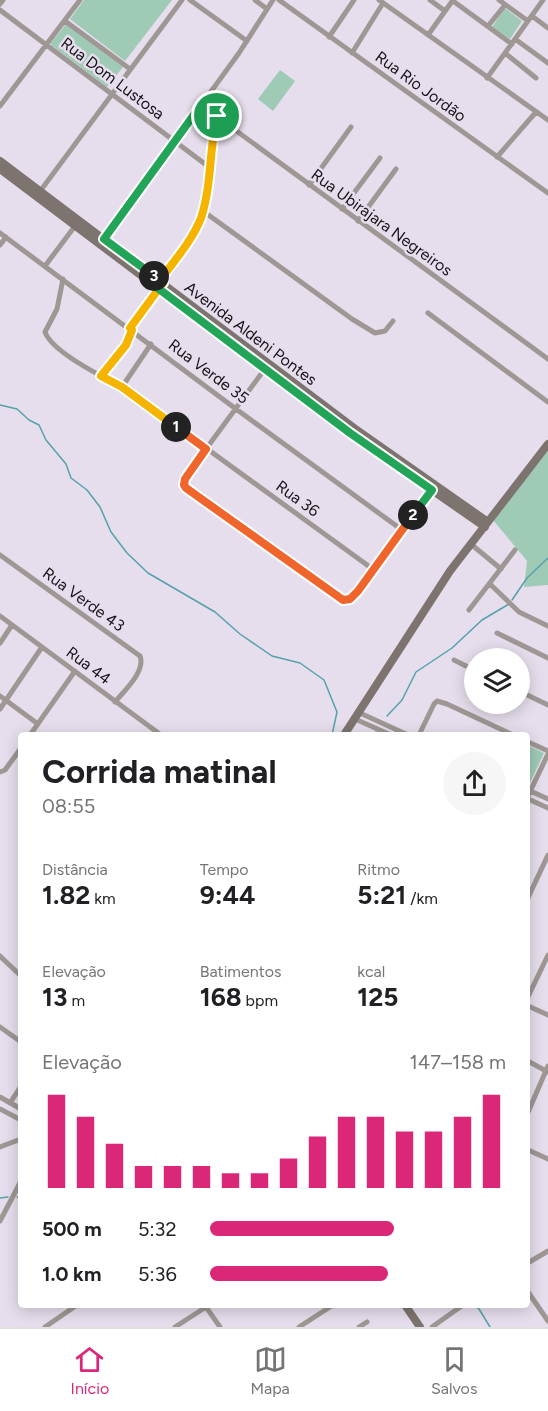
<!DOCTYPE html>
<html lang="pt">
<head>
<meta charset="utf-8">
<style>
  body { margin:0; font-family:Figtree,sans-serif; background:#f6f6f6; color:#202124; height:100vh; display:flex; flex-direction:column; font-size:22px; white-space:nowrap }
  * { box-sizing:border-box; margin:0 }
  p { font-size:20px; color:#757577 }
  .icon { flex:none; width:33px; height:33px; fill:none; stroke:currentColor; stroke-width:2; stroke-linecap:round; stroke-linejoin:round }
  .map { position:relative; flex:1; overflow:hidden }
  .drawer { position:absolute; left:18px; top:732px; width:512px; height:576px; display:flex; flex-direction:column; background:#fff; border-radius:6px; box-shadow:0 3px 15px #0003 }
  .drawer>* { flex:none }
  .controls { position:absolute; left:464px; top:648px; display:grid; gap:12px }
  .controls a { display:grid; place-items:center; width:66px; height:66px; border-radius:50%; background:#fff; box-shadow:0 3px 15px #0003; font-size:30px }
  .pin { position:absolute; display:grid; place-items:center; width:51px; height:51px; color:#fff; margin:-26px; border:3px solid #fff; border-radius:50%; box-shadow:0 2px 6px #0007 }
  .km { position:absolute; width:30px; height:30px; margin:-15px; border-radius:50%; background:#222; color:#fff; font-size:16px; line-height:30px; text-align:center }
  .round { display:grid; place-items:center; flex:none; width:63px; height:63px; border-radius:32px; background:#f6f6f6 }
  .overview { display:flex; align-items:center; justify-content:space-between; height:102px; padding:0 24px }
  h1 { font-size:33px; font-weight:700; line-height:45px }
  .metrics { display:grid; grid-template-columns:repeat(3,1fr); gap:9px; height:102px; padding:6px 24px }
  .metrics div { display:grid; align-content:center }
  .metrics b { font-size:26px; font-weight:700 }
  .metrics small { font-size:16px; font-weight:400 }
  .metrics p { font-size:16px }
  .chart { height:168px; padding:12px 24px }
  .chart p { display:flex; justify-content:space-between }
  .chart svg { width:100%; height:108px; margin-top:6px; stroke:#db2777; stroke-width:6 }
  ul { padding:0 24px; list-style:none; font-size:20px }
  li { display:grid; grid-template-columns:96px 72px 1fr; align-items:center; height:45px }
  li i { height:15px; border-radius:8px; background:#db2777 }
  .dock { display:flex; justify-content:space-around; align-items:center; height:84px; border-top:2px solid #e0e0e0; background:#fff; font-size:16px; color:#757577 }
  .dock a { display:grid; justify-items:center; gap:3px }
  .dock .selected { color:#db2777 }
  .map>svg:first-child { display:block }
  .green { fill:#9fcbb6 }
  .lines { fill:none; stroke-linecap:round; stroke-linejoin:round }
  .stream { stroke:#55a1ac; stroke-width:1.5 }
  .street { stroke:#9e9794; stroke-width:5 }
  .secondary { stroke:#7d746f; stroke-width:8 }
  .split-1-casing { stroke:#fff; stroke-width:12 }
  .split-2-casing { stroke:#fff; stroke-width:12 }
  .split-3-casing { stroke:#fff; stroke-width:12 }
  .split-4-casing { stroke:#fff; stroke-width:12 }
  .split-1 { stroke:#f5b400; stroke-width:8 }
  .split-2 { stroke:#f0652b; stroke-width:8 }
  .split-3 { stroke:#22a559; stroke-width:8 }
  .split-4 { stroke:#22a559; stroke-width:8 }
  .labels { text-anchor:middle; stroke-width:5; stroke-linejoin:round; paint-order:stroke }
  .street-label { font-size:16px; fill:#161318; stroke:#e6deec }
</style>
</head>
<body>
<div class="map">
<svg width="548" height="1327" viewBox="0 0 548 1327">
  <rect width="100%" height="100%" fill="#e6deec"/>
  <path class="green" d="M84,0H172L125,61L70,19Z
    M504,9H506L522,21L510,39L492,27Z
    M66,24L123,67L107,87L50,44Z
    M280,70L295,81L273,111L258,99Z
    M548,447V585L524,587L527,561L493,520Z
    M527,745L544,753L528,787L526,786Z"/>
  <g class="lines">
    <path class="stream" d="M0,405L17,409L29,420L39,425L46,440L66,464L71,478L87,490L100,507L111,532L127,553L148,573L215,612L240,634L272,656L300,663L324,680L337,712L332,735
      M512,600L527,578L548,558
      M387,716L402,700L416,672L452,648L482,620L509,604
      M374,735L376,732
      M17,1197H21
      M0,1198L8,1197
      M473,1305L479,1309L490,1327"/>
    <path class="street" d="M190,0L247,41
      M255,0L267,9
      M279,0L548,193
      M379,0L548,120
      M430,0L445,11
      M499,0L528,21
      M453,1L512,44
      M0,4L3,0
      M0,10L209,167
      M532,16L548,28
      M65,21L130,69
      M488,26L505,5
      M428,35L453,0
      M329,37L354,0
      M515,39L548,63
      M352,53L383,3
      M505,53L536,78
      M487,78L543,0
      M201,105L548,359
      M0,106L80,0
      M497,157L536,112
      M309,185L351,127
      M38,194L182,0
      M342,209L380,158
      M203,211L352,319L375,333L385,331L393,321
      M358,221L396,169
      M0,233L236,409L402,530
      M104,239L239,53L273,0
      M0,245L6,237
      M45,266L75,226
      M63,279L57,309L45,332C52,352 103,377 122,387L374,570
      M158,282C174,262 193,241 201,216C212,184 209,149 217,116
      M428,313L548,402
      M130,329L161,287
      M264,370L206,449L185,479L184,485L335,595L343,600L353,597L434,487
      M101,376L122,352L132,330
      M122,387L151,344
      M472,545L501,569
      M0,555L140,656C146,671 124,691 115,702
      M490,584L519,612L548,626
      M469,610L515,550
      M0,616L161,735
      M497,633L548,658
      M0,643L12,625
      M454,660L474,670
      M519,691L548,705
      M0,696L38,724
      M0,709L42,647
      M360,713L408,735
      M355,719L391,735
      M30,735L75,671
      M419,735L434,704L437,701L447,704L513,735
      M526,741L548,751
      M0,772L5,770L21,748
      M526,789L548,799
      M526,798L548,808
      M526,800L548,754
      M526,902L548,855
      M0,956L21,976
      M526,1001L548,955
      M526,1005L548,1015
      M0,1027L21,1042
      M526,1060L548,1072
      M0,1097L21,1109
      M10,1103L21,1086
      M0,1109L21,1120
      M526,1117L548,1066
      M0,1147L21,1139
      M526,1149L548,1159
      M0,1221L21,1181
      M526,1264L548,1251
      M526,1289L548,1321
      M45,1327L77,1305
      M175,1327L206,1307L220,1327
      M299,1327L333,1305
      M359,1327L367,1322
      M432,1327L463,1305"/>
    <path class="secondary" d="M0,161L354,428L488,522
      M0,169L350,433L485,527
      M344,735L450,571L548,444
      M405,1305L420,1327"/>
  </g>
  <g class="lines">
    <g class="split-1-casing">
      <path id="split-1" d="M176,427L122,387L101,376L126,345L132,330L130,328L163,283L160,280C174,261 192,241 201,218C212,185 209,149 217,116"/>
    </g>
    <g class="split-2-casing">
      <path id="split-2" d="M176,427L206,449L185,479L184,485L186,488L343,600L350,599L358,591L413,515"/>
    </g>
    <g class="split-3-casing">
      <path id="split-3" d="M154,276L160,280L155,286L350,433L432,490L413,515"/>
    </g>
    <g class="split-4-casing">
      <path id="split-4" d="M154,276L104,239L201,105L217,116"/>
    </g>
    <use href="#split-1" class="split-1"/>
    <use href="#split-2" class="split-2"/>
    <use href="#split-3" class="split-3"/>
    <use href="#split-4" class="split-4"/>
  </g>
  <g class="labels">
    <g class="street-label">
      <text transform="translate(113 78) rotate(37)" y="6">Rua Dom Lustosa</text>
      <text transform="translate(421 86) rotate(36)" y="6">Rua Rio Jordão</text>
      <text transform="translate(382 222) rotate(36)" y="6">Rua Ubirajara Negreiros</text>
      <text transform="translate(251 333) rotate(37)" y="6">Avenida Aldeni Pontes</text>
      <text transform="translate(209 371) rotate(37)" y="6">Rua Verde 35</text>
      <text transform="translate(298 498) rotate(36)" y="6">Rua 36</text>
      <text transform="translate(84 599) rotate(36)" y="6">Rua Verde 43</text>
      <text transform="translate(89 665) rotate(37)" y="6">Rua 44</text>
    </g>
  </g>
</svg>
<div class="controls">
<a><svg class="icon" aria-label="layers" viewBox="0 0 24 24"><path d="M12 4l9 5-9 5-9-5zM3 14l9 5 9-5"/></svg></a>
</div>
<div class="pin" style="left:217px;top:116px;background:#1e9e55"><svg class="icon" aria-label="arrive" viewBox="0 0 24 24"><path d="M6 21V4h12l-3 4 3 4H6"/></svg></div>
<b class="km" style="left:176px;top:427px">1</b>
<b class="km" style="left:413px;top:515px">2</b>
<b class="km" style="left:154px;top:276px">3</b>
<section class="drawer">
<div class="overview"><div><h1>Corrida matinal</h1><p>08:55</p></div><a class="round"><svg class="icon" aria-label="share" viewBox="0 0 24 24"><path d="M12 15V3M7 8l5-5 5 5M5 13v7h14v-7"/></svg></a></div>
<div class="metrics">
<div><p>Distância</p><b>1.82<small> km</small></b></div>
<div><p>Tempo</p><b>9:44</b></div>
<div><p>Ritmo</p><b>5:21<small> /km</small></b></div>
</div>
<div class="metrics">
<div><p>Elevação</p><b>13<small> m</small></b></div>
<div><p>Batimentos</p><b>168<small> bpm</small></b></div>
<div><p>kcal</p><b>125</b></div>
</div>
<div class="chart"><p><span>Elevação</span>147–158 m</p>
<svg viewBox="0 0 160 44" preserveAspectRatio="none"><path d="M5 44V6M15 44V15M25 44V26M35 44V35M45 44V35M55 44V35M65 44V38M75 44V38M85 44V32M95 44V23M105 44V15M115 44V15M125 44V21M135 44V21M145 44V15M155 44V6"/></svg>
</div>
<ul>
<li><b>500 m</b>5:32<i style="width:62%"></i></li>
<li><b>1.0 km</b>5:36<i style="width:60%"></i></li>
</ul>
</section>
</div>
<nav class="dock">
<a class="selected"><svg class="icon" aria-label="home" viewBox="0 0 24 24"><path d="M3 11l9-7 9 7M6 9v11h12V9"/></svg>Início</a>
<a><svg class="icon" aria-label="map" viewBox="0 0 24 24"><path d="M3 6l6-2 6 2 6-2v14l-6 2-6-2-6 2zM9 4v14M15 6v14"/></svg>Mapa</a>
<a><svg class="icon" aria-label="saved" viewBox="0 0 24 24"><path d="M7 4h10v16l-5-4-5 4z"/></svg>Salvos</a>
</nav>
</body>
</html>
